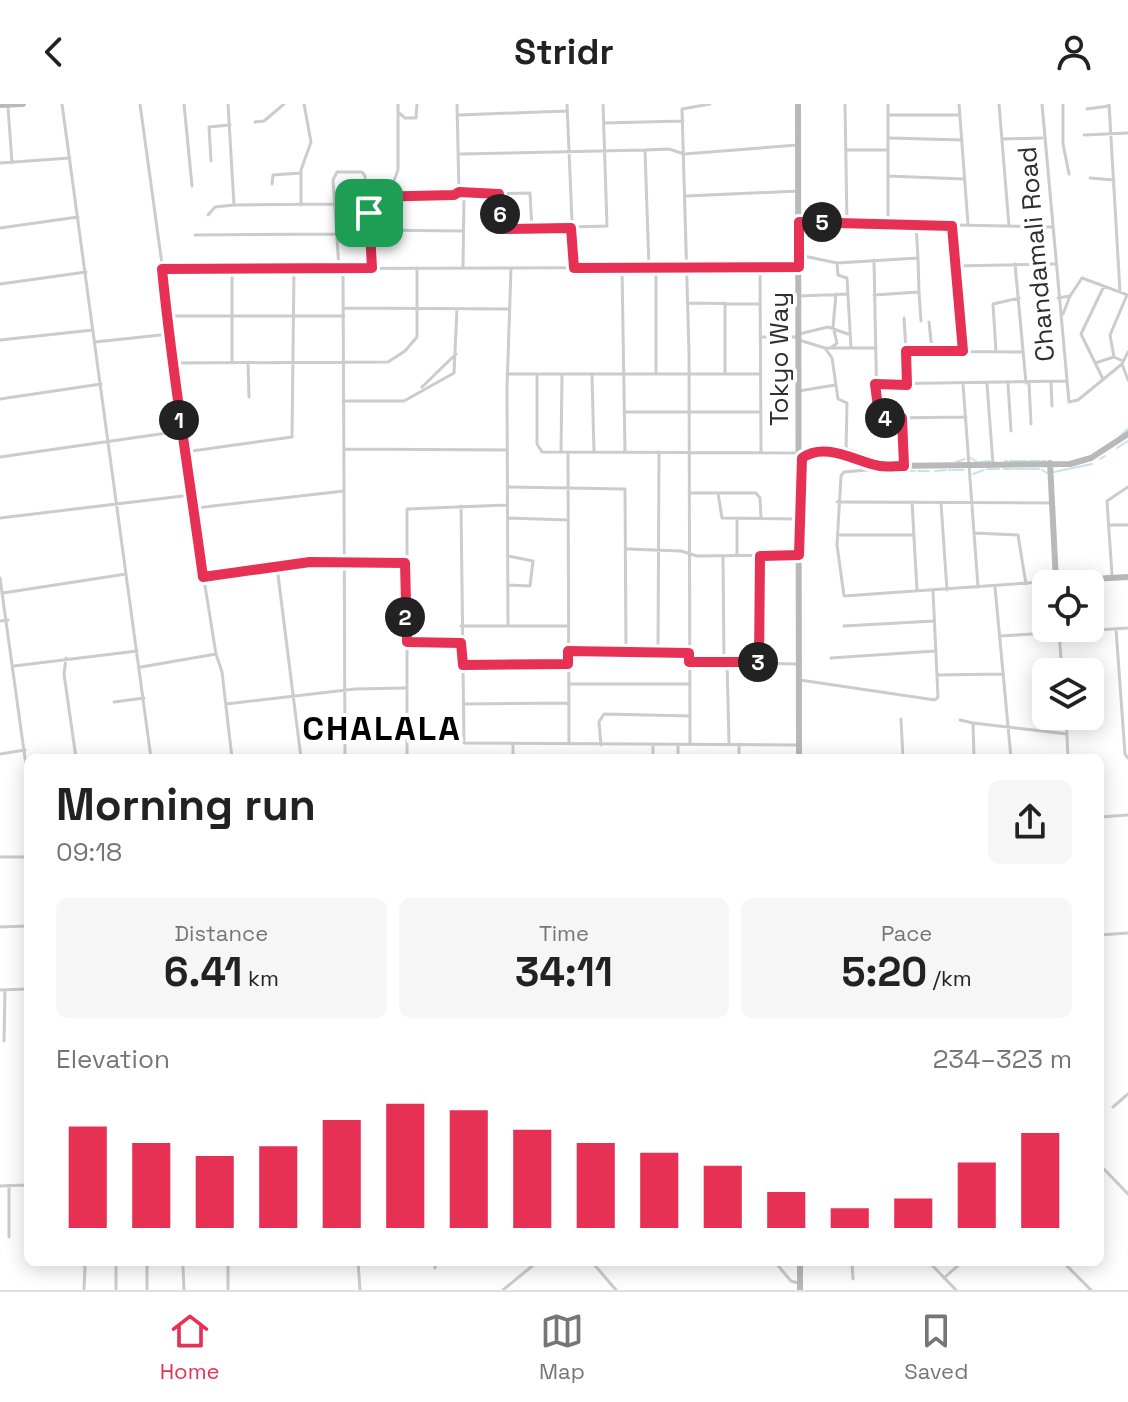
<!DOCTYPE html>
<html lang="en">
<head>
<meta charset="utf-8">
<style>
  body { margin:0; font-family:"Space Grotesk",sans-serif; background:#f6f6f6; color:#222; height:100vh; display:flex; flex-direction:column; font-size:30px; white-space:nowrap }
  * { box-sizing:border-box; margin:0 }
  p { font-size:26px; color:#767676 }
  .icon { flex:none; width:44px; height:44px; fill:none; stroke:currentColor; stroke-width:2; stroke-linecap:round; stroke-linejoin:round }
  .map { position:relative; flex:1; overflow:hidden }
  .drawer { position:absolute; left:24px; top:650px; width:1080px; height:512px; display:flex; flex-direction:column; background:#fff; border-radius:12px; box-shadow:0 4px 20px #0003 }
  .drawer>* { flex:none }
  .tools { position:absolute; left:1032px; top:466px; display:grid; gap:16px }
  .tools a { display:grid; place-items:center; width:72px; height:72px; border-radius:12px; background:#fff; box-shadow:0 4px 20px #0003; font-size:40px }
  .pin { position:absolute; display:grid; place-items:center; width:68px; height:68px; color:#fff; margin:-34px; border-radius:16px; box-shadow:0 4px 12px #0006 }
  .km { position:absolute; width:40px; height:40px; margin:-20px; border-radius:50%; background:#222; color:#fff; font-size:22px; line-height:40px; text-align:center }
  .round { display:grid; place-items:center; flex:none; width:84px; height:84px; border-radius:12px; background:#f6f6f6 }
  .head { display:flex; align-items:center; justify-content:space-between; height:136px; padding:0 32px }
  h1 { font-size:44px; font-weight:700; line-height:60px }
  .figures { display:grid; grid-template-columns:repeat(3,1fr); gap:12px; height:136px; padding:8px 32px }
  .figures div { display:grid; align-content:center; border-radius:12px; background:#f6f6f6; text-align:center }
  .figures b { font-size:40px; font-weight:700 }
  .figures small { font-size:22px; font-weight:400 }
  .figures p { font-size:22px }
  .chart { height:224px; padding:16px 32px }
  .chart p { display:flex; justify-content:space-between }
  .chart svg { width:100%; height:144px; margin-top:8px; stroke:#e63155; stroke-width:6 }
  header { display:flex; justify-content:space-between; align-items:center; height:104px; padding:0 32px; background:#fff; font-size:36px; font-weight:700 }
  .tab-bar { display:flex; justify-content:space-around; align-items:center; height:112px; border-top:2px solid #e0e0e0; background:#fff; font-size:22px; color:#767676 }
  .tab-bar a { display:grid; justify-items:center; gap:4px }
  .tab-bar .active { color:#e63155 }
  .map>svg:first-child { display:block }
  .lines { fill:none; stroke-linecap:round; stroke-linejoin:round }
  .stream { stroke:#c9e3ec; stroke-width:2 }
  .street { stroke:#ccc; stroke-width:3 }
  .secondary { stroke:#b9b9b9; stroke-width:6 }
  .route-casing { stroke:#fff; stroke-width:16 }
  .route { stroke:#e63155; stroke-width:10 }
  .labels { text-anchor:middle; stroke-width:8; stroke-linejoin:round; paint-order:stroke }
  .street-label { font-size:26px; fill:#2f2f2f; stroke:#fff }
  .district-label { font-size:34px; font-weight:bold; letter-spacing:2px; fill:#000; stroke:#fff }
</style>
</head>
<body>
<header><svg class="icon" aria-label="back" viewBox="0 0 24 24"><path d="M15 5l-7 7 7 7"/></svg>Stridr<svg class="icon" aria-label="person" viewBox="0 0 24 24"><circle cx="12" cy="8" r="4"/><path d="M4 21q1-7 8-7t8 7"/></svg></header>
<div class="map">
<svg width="1128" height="1186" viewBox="0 0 1128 1186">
  <rect width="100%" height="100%" fill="#fff"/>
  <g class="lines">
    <path class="stream" d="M1120,332L1128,325
      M811,344L843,343
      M1117,344L1128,337
      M813,352L843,351L876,364
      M971,354L977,358
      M1100,355L1105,352
      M1005,357H1007
      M1010,357H1018
      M1020,357H1026
      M1029,357H1033
      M1035,357H1039
      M1042,357H1046
      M956,358L965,355
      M980,358L990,357
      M987,365H999
      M1004,365H1012
      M1014,365H1025
      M1027,365H1039
      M949,366H951
      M953,366H964
      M1042,366L1047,369
      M881,367H886
      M888,367H889
      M902,367L907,368
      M909,367H915
      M918,367H929
      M935,367L946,366
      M891,368L898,367
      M1054,368L1092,360
      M973,370L984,366"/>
    <path class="street" d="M62,0L151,654
      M140,0L178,277L179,320L216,550L222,568L232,654
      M184,0L192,82
      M457,0L459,88
      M567,0L574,164
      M845,0L847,119
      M959,0L968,120
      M999,0L1009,122
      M1042,0L1069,298L1078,296L1122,260
      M1063,0V40L1069,70
      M1109,0L1120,188
      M8,3L12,59
      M1087,5L1109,2
      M398,8L405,14H416L417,0
      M459,11L567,7
      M888,11H960
      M255,18L264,17L284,0
      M604,19L683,17
      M1084,31L1128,29
      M890,34L962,36
      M1002,35L1042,34
      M645,46L669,45L684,50L798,41
      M846,46H888
      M461,50L645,46L649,164
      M211,57L209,23L230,21
      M0,59L70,54
      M888,72L964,75
      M1090,74L1114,76
      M272,80L273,71L300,69
      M499,90L502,125L607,122L603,0
      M388,92L398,66V0
      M686,92L799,87
      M368,93L530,89L532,124
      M234,101L334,100
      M301,101V66L311,38L304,0
      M208,111L215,103L234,101L228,0
      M799,118L1051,123
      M888,120V0
      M952,122L963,247
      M0,124L78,113
      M370,126L462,127
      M195,131L337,130
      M799,151L837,159L918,154L916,121
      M874,156L877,308L882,313L892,314L966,313
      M837,159L838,171L847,174L851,244
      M1015,160L1026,279
      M956,162L1054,160
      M760,163L761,348
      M339,164L333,76L337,68H362L365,72L372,163
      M463,164L464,92
      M622,164L625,348
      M163,165L799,163
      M232,165V257
      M0,180L86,168
      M919,188L921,217
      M874,191L919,188L918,154
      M799,192L847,190
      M1058,194L1070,192L1082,174L1128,191
      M688,199L760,200
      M725,199V270
      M344,204L508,205
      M1063,210L1070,192
      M168,212H344
      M904,214L906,247
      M929,218L932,246
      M799,230L828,223L848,230
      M760,233H799
      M0,236L93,226
      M799,236L825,244H874
      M95,238L170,230
      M832,243L837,239L833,223L836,190
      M825,244L832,254L838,295L847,299L846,346
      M996,248L993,200L1019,194
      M1128,248L1122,260L1128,276
      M1123,257L1114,253L1110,231L1127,191
      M176,259L388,258L405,247L417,233V164
      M248,259L249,293
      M1095,259L1114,253
      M507,270H760
      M537,270V340L542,348L797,349
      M656,270V164
      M592,272L594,348
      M1103,275L1081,230L1104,182
      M1051,278L1052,302
      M1029,279L1031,320
      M875,280L1066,277
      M963,280L978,483
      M987,280L993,360
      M1008,280L1011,327
      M907,281L906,247L1023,248
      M422,283L456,250
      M799,287L835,281
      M0,295L101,280
      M343,297H404L454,269L457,205
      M624,308H760
      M902,314L904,362
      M345,345L507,346
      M185,348L292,333L294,166
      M561,348L562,272
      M568,348L569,640
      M0,353L181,327
      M886,361L878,365L844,368L841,372L837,441L844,492L1056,477
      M509,383L625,385L626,548
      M344,387L345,654
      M689,389H756L760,394L761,414
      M718,389L722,414L796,415
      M837,398L1050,399
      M912,398L917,486
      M941,399L947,486
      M461,402L464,639L799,641
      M196,404L344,387L343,165
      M0,414L191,391
      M508,414L568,416
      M1110,421H1128
      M974,429L1018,431L1026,480
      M838,431H913
      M627,445L681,447L697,452L798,451
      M508,452L533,457L530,482L508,481
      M723,452L724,558
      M737,452V416
      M277,463L301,654
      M1112,471L1107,397L1128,383
      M203,473L310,458L405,459
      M0,474L28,676
      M995,483L1011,654
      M3,489L126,470
      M0,517L8,516
      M461,522H568
      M508,522L507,284L511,164
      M844,522L934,517
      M1116,525L1125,650L1128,654
      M1059,528L1062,568
      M1000,532L1128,524
      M407,538L459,539
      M569,547L689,549
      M658,548L659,348
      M66,554L64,570L76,654
      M831,554L935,547
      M689,558L797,560
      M727,558L729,638
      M759,558L760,452
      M463,561L567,560
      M14,562L137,547
      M141,563L216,550
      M937,571L1003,570
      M800,576L935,596L938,593L933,487
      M569,580H689
      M114,598L144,594
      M226,600L355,585L405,584
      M465,600L569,599
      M1066,612L1068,654
      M901,615L903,654
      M960,616L973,619L974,654
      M973,619L1067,630
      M690,640L689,248L682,5L710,0
      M739,640V654
      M513,641V654
      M601,641L599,618L604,610L690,612
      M0,650L25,646
      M407,654V405L507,401
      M653,654V640
      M678,654V640
      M1100,713L1128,711
      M0,753H28
      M0,823L28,822
      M1100,831L1128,829
      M0,886L28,885
      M4,937L5,886
      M1113,1003L1128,990
      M1100,1061L1128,1090
      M0,1082L28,1081
      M9,1133V1081
      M358,1158L360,1186
      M435,1158V1164
      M592,1158L616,1186
      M775,1158L791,1177L798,1179
      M852,1158L853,1175
      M929,1158L956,1186
      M1063,1158L1091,1186
      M147,1162V1186
      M116,1163V1186
      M183,1163L184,1186
      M944,1174L962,1158
      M84,1186L85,1162
      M228,1186V1158
      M503,1186L537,1158"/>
    <path class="secondary" d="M798,0L799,654
      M0,1L23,0
      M799,349L846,346L892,362L1070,360L1091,354L1128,330
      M1050,359L1056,477L1128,473
      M800,1158V1186"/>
  </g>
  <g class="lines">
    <g class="route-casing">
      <path id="route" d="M459,88L499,90L502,125L571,124L574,164L799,163V118L952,122L963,247H906L907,281L875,280L879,311L902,314L904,362C896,362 886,363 880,362C856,358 826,337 802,354L799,451L760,452L759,558H689V549L568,547V560L463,561L461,539L407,538L405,459L310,458L203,473C189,370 172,268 162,165L372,164L368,93L454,91Z"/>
    </g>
    <use href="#route" class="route"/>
  </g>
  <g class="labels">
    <g class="street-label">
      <text transform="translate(1036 150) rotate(-95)" y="9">Chandamali Road</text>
      <text transform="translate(779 255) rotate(-90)" y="9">Tokyo Way</text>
    </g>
    <g class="district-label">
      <text x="382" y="636">CHALALA</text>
    </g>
  </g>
</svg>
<div class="tools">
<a><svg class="icon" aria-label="locate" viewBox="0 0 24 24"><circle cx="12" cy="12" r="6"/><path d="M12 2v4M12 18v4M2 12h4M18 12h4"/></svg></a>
<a><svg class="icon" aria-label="layers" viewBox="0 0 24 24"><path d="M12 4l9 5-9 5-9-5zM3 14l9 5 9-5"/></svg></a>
</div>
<div class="pin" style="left:369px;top:109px;background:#1e9e55"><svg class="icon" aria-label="arrive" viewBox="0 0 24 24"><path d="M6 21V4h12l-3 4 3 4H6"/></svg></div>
<b class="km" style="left:179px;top:316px">1</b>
<b class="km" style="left:405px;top:513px">2</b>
<b class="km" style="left:758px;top:558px">3</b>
<b class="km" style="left:885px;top:314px">4</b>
<b class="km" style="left:822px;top:118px">5</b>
<b class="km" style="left:500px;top:110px">6</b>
<section class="drawer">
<div class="head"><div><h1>Morning run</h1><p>09:18</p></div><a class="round"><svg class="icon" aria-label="share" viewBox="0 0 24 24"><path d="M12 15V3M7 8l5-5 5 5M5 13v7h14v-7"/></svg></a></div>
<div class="figures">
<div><p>Distance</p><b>6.41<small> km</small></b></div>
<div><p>Time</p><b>34:11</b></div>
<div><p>Pace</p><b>5:20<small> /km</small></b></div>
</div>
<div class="chart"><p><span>Elevation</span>234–323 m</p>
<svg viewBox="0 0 160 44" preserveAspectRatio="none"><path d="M5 44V13M15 44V18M25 44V22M35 44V19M45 44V11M55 44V6M65 44V8M75 44V14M85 44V18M95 44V21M105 44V25M115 44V33M125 44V38M135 44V35M145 44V24M155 44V15"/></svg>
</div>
</section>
</div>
<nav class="tab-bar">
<a class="active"><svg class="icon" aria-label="home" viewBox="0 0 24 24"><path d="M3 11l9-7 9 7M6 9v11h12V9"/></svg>Home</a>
<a><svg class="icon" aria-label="map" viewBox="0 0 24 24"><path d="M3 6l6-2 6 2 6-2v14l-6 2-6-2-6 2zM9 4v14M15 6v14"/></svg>Map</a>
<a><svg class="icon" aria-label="saved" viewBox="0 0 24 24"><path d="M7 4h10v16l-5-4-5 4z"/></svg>Saved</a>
</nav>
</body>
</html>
